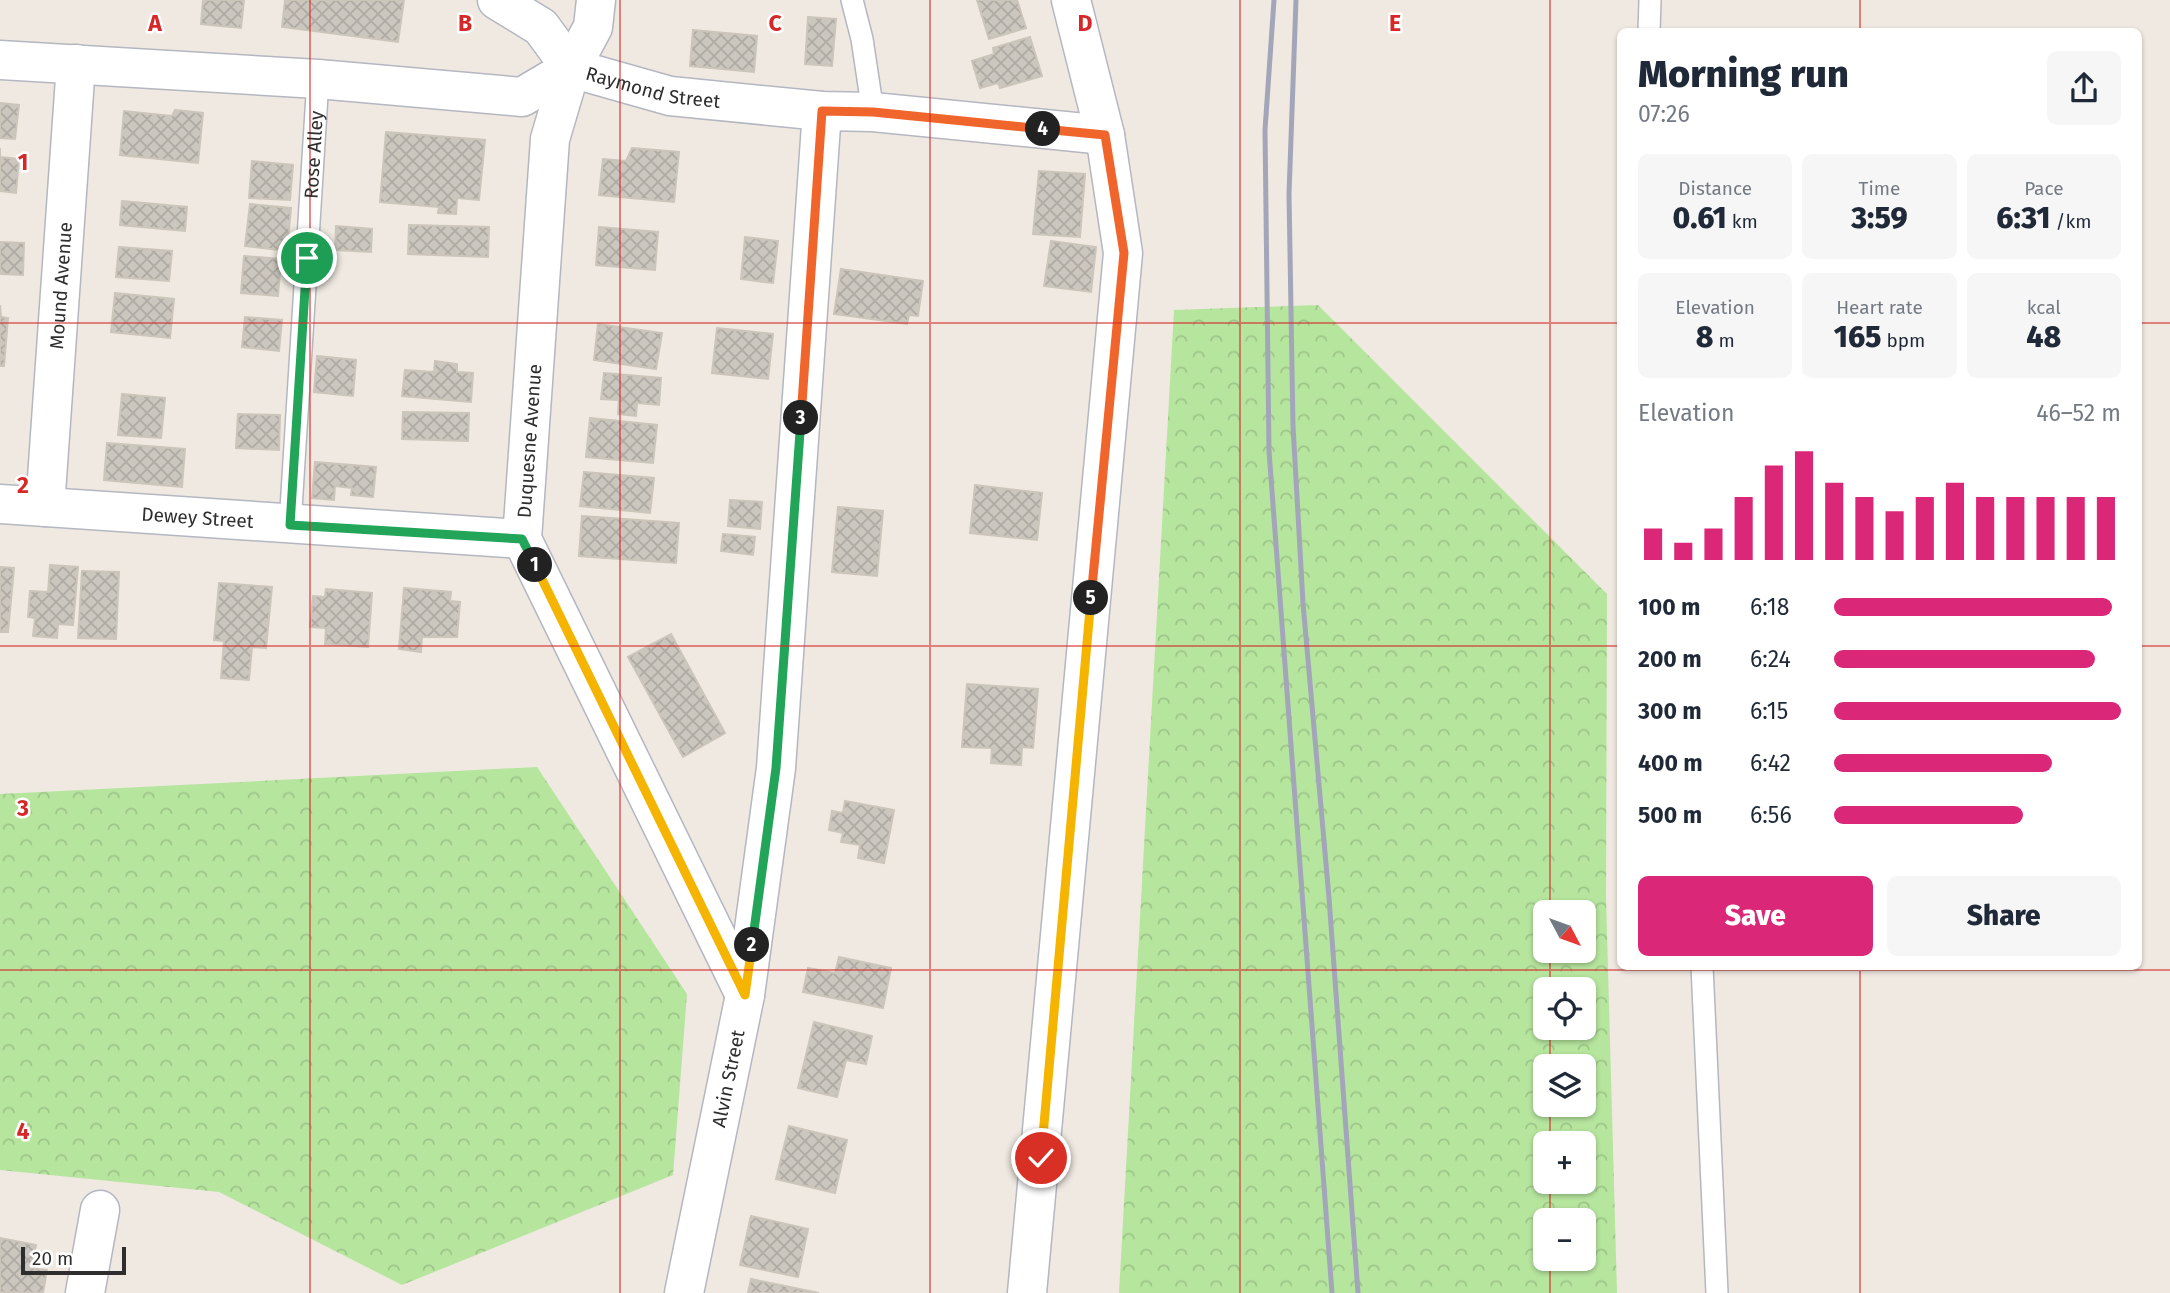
<!DOCTYPE html>
<html lang="en">
<head>
<meta charset="utf-8">
<style>
  body { margin:0; font-family:"Fira Sans",sans-serif; background:#f6f6f7; color:#1f2937; height:100vh; display:flex; flex-direction:column; font-size:26px; white-space:nowrap }
  * { box-sizing:border-box; margin:0 }
  p { font-size:23px; color:#747a83 }
  .icon { flex:none; width:38px; height:38px; fill:none; stroke:currentColor; stroke-width:2; stroke-linecap:round; stroke-linejoin:round }
  .map { position:relative; flex:1; overflow:hidden }
  .panel { position:absolute; left:1617px; top:28px; width:525px; height:942px; display:flex; flex-direction:column; background:#fff; border-radius:10px; box-shadow:0 2px 5px #0004 }
  .panel>* { flex:none }
  .needle { width:46px; rotate:131deg }
  .fabs { position:absolute; left:1533px; top:900px; display:grid; gap:14px }
  .fabs a { display:grid; place-items:center; width:63px; height:63px; border-radius:10px; background:#fff; box-shadow:0 2px 5px #0004; font-size:35px }
  .scale { position:absolute; left:21px; bottom:18px; width:105px; box-sizing:border-box; padding-left:7px; border:4px solid #2e2e2e; border-top:0; font-size:19px; line-height:24px; white-space:nowrap; color:#2e2e2e; -webkit-text-stroke:5px #fff; paint-order:stroke }
  .pin { position:absolute; display:grid; place-items:center; width:60px; height:60px; color:#fff; margin:-30px; border:4px solid #fff; border-radius:50%; box-shadow:0 2px 7px #0007 }
  .km { position:absolute; width:35px; height:35px; margin:-18px; border-radius:50%; background:#222; color:#fff; font-size:19px; line-height:35px; text-align:center }
  .round { display:grid; place-items:center; flex:none; width:74px; height:74px; border-radius:10px; background:#f6f6f7 }
  .head { display:flex; align-items:center; justify-content:space-between; height:119px; padding:0 21px }
  h1 { font-size:38px; font-weight:800; line-height:52px }
  .figures { display:grid; grid-template-columns:repeat(3,1fr); gap:10px; height:119px; padding:7px 21px }
  .figures div { display:grid; align-content:center; border-radius:10px; background:#f6f6f7; text-align:center }
  .figures b { font-size:30px; font-weight:800 }
  .figures small { font-size:19px; font-weight:400 }
  .figures p { font-size:19px }
  .chart { height:196px; padding:14px 21px }
  .chart p { display:flex; justify-content:space-between }
  .chart svg { width:100%; height:126px; margin-top:7px; stroke:#db2777; stroke-width:6 }
  .action { display:flex; gap:14px; margin-top:auto; padding:14px 21px }
  .action a { flex:1; height:80px; border-radius:10px; background:#db2777; color:#fff; font-size:28px; font-weight:800; line-height:80px; text-align:center }
  .action a+a { background:#f6f6f7; color:#1f2937 }
  ul { padding:0 21px; list-style:none; font-size:23px }
  li { display:grid; grid-template-columns:112px 84px 1fr; align-items:center; height:52px }
  li i { height:18px; border-radius:9px; background:#db2777 }
  .map>svg:first-child { display:block }
  .forest { fill:url(#forest-crowns); fill-rule:evenodd }
  .building { fill:url(#building-cross-hatch); stroke:#cbc5ba; stroke-width:2 }
  .lines { fill:none; stroke-linecap:round; stroke-linejoin:round }
  .service-casing { stroke:#b4b7c1; stroke-width:24 }
  .minor-casing { stroke:#b4b7c1; stroke-width:41 }
  .tertiary-casing { stroke:#b4b7c1; stroke-width:41 }
  .service { stroke:#fff; stroke-width:21 }
  .minor { stroke:#fff; stroke-width:38 }
  .tertiary { stroke:#fff; stroke-width:38 }
  .rail { stroke:#a3a6b8; stroke-width:5 }
  .split-1-casing { stroke:#fff; stroke-width:14 }
  .split-2-casing { stroke:#fff; stroke-width:14 }
  .split-3-casing { stroke:#fff; stroke-width:14 }
  .split-4-casing { stroke:#fff; stroke-width:14 }
  .split-5-casing { stroke:#fff; stroke-width:14 }
  .split-6-casing { stroke:#fff; stroke-width:14 }
  .split-1 { stroke:#22a559; stroke-width:9 }
  .split-2 { stroke:#f5b400; stroke-width:9 }
  .split-3 { stroke:#22a559; stroke-width:9 }
  .split-4 { stroke:#f0652b; stroke-width:9 }
  .split-5 { stroke:#f0652b; stroke-width:9 }
  .split-6 { stroke:#f5b400; stroke-width:9 }
  .grid { fill:none; stroke:#d62828; stroke-width:2; stroke-opacity:0.55 }
  .labels { text-anchor:middle; stroke-width:5; stroke-linejoin:round; paint-order:stroke }
  .street-label { font-size:19px; fill:#2e2e2e; stroke:#fff }
  .grid-label { font-size:23px; text-anchor:middle; font-weight:bold; fill:#d62828; stroke:#fff; stroke-width:5; stroke-linejoin:round; paint-order:stroke }
</style>
</head>
<body>
<div class="map">
<svg width="2170" height="1293" viewBox="0 0 2170 1293">
  <defs>
    <pattern id="forest-crowns" width="20" height="18" patternUnits="userSpaceOnUse" patternTransform="scale(1.75)"><rect width="20" height="18" fill="#b6e59e"/><path d="M2 6a3 3 0 1 1 6 0M12 15a3 3 0 1 1 6 0" fill="none" stroke="#9dc588"/></pattern>
    <pattern id="building-cross-hatch" width="8" height="8" patternUnits="userSpaceOnUse" patternTransform="scale(1.75)"><rect width="8" height="8" fill="#cbc7bf"/><path d="M0 0l8 8M0 8l8-8" fill="none" stroke="#afaba4"/></pattern>
  </defs>
  <rect width="100%" height="100%" fill="#efe9e1"/>
  <path class="forest" d="M1318,305L1607,594L1606,897L1617,1293H1119L1174,310ZM1545,912H1584V950H1545ZM1545,989H1584V1027H1545ZM1545,1066H1584V1104H1545ZM1545,1143H1584V1181H1545ZM1545,1220H1584V1258H1545Z
    M537,767L687,994L673,1175L402,1285L219,1192L0,1170V794Z"/>
  <path class="building" d="M203,0H244L241,28L201,24Z
    M285,0H404L398,42L282,27Z
    M977,0H1017L1026,28L989,39Z
    M808,17L836,19L832,66L805,64Z
    M693,30L757,36L754,72L690,66Z
    M1030,37L1042,76L1000,88L998,83L980,88L972,61L994,54L993,48Z
    M0,103L19,105L15,139L0,138Z
    M175,110L203,113L198,163L120,155L124,111L172,116Z
    M386,132L485,140L479,200L457,198L456,214L438,213L439,207L380,202Z
    M0,148V157L19,159L16,193L0,191Z
    M632,148L679,152L674,202L599,195L603,159L626,161Z
    M252,161L293,165L290,200L249,198Z
    M1039,171L1085,174L1080,237L1033,234Z
    M122,201L187,207L185,231L120,225Z
    M250,204L291,208L287,251L245,246Z
    M409,225L489,227L488,257L408,254Z
    M336,226L372,229L371,252L335,250Z
    M599,227L658,232L655,270L596,265Z
    M745,237L778,241L773,283L741,279Z
    M1051,241L1096,247L1091,292L1044,286Z
    M0,242L24,243L23,275L0,274Z
    M119,247L172,251L169,281L116,277Z
    M244,256L281,259L278,296L241,293Z
    M841,269L923,281L918,316L909,315L907,324L834,314Z
    M115,293L174,299L170,338L111,332Z
    M0,305L1,317L8,318L4,366H0Z
    M245,317L282,320L279,351L242,347Z
    M598,324L662,333L656,369L594,360Z
    M717,328L773,334L768,379L712,373Z
    M317,356L356,360L353,396L314,392Z
    M435,361L457,364V372L473,373L471,402L402,396L405,370L434,372Z
    M604,373L661,378L659,405L637,403L636,416L618,414L619,400L601,399Z
    M122,394L165,398L161,438L118,435Z
    M403,412L469,413L468,441L402,439Z
    M238,414L280,415L279,450L236,448Z
    M590,418L657,425L653,463L586,457Z
    M107,443L185,449L182,487L104,480Z
    M315,462L376,467L373,497L351,495L352,488L335,486L334,500L312,498Z
    M584,472L654,478L650,513L580,506Z
    M975,485L1042,493L1037,540L970,533Z
    M730,500L762,502L760,529L728,526Z
    M838,507L883,511L877,576L832,572Z
    M582,516L679,523L676,563L579,556Z
    M723,534L755,537L753,555L721,551Z
    M50,565L78,567L73,625L58,624L57,638L33,636L35,618L28,617L30,591L48,592Z
    M0,567L14,568L8,632H0Z
    M82,571L119,572L116,639L78,638Z
    M219,583L272,587L266,648L252,647L249,680L221,678L224,641L214,640Z
    M404,588L451,592L450,601L460,602L457,637H422L421,652L399,649Z
    M326,589L372,593L368,647L325,644L326,628L310,627L313,596L325,597Z
    M671,634L725,733L683,757L628,657Z
    M967,684L1038,689L1033,748L1022,747L1021,765L991,763L992,748L962,747Z
    M845,801L894,810L884,863L858,858L860,845L841,842L843,833L829,830L832,811L843,813Z
    M839,957L891,968L883,1008L803,992L808,968L835,973Z
    M814,1022L872,1036L866,1064L846,1060L837,1097L798,1088Z
    M789,1126L847,1140L835,1193L776,1179Z
    M751,1216L808,1229L798,1277L740,1265Z
    M0,1238L36,1245L31,1268L47,1270L43,1293L0,1292Z
    M751,1279L819,1293H748Z"/>
  <g class="lines">
    <g class="service-casing">
      <g id="service">
        <path d="M852,0L862,39L873,112"/>
        <path d="M1649,32L1650,0"/>
        <path id="s1" d="M290,525L318,79"/>
        <path d="M1702,966L1717,1293"/>
      </g>
    </g>
    <g class="minor-casing">
      <g id="minor">
        <path d="M497,0L541,27L571,68"/>
        <path d="M596,0L593,27L571,68L550,139L522,539L745,995"/>
        <path id="s2" d="M0,60L318,79L522,97L571,68L670,96L822,111L873,112L1105,135"/>
        <path id="s3" d="M0,504L522,539"/>
        <path id="s4" d="M45,507L76,64"/>
        <path d="M85,1293L100,1210"/>
        <path id="s5" d="M684,1293L745,995L776,768L822,111"/>
      </g>
    </g>
    <g class="tertiary-casing">
      <path id="tertiary" d="M1027,1293L1123,253L1105,135L1071,0"/>
    </g>
    <use href="#service" class="service"/>
    <use href="#minor" class="minor"/>
    <use href="#tertiary" class="tertiary"/>
    <path class="rail" d="M1274,0L1265,130L1269,451L1332,1293
      M1296,0L1289,194L1293,426L1303,603L1329,898L1358,1293"/>
  </g>
  <g class="lines">
    <g class="split-1-casing">
      <path id="split-1" d="M307,258L290,525L522,539L535,565"/>
    </g>
    <g class="split-2-casing">
      <path id="split-2" d="M535,565L745,995L752,945"/>
    </g>
    <g class="split-3-casing">
      <path id="split-3" d="M752,945L776,768L801,418"/>
    </g>
    <g class="split-4-casing">
      <path id="split-4" d="M801,418L822,111L873,112L1043,129"/>
    </g>
    <g class="split-5-casing">
      <path id="split-5" d="M1043,129L1105,135L1124,253L1091,598"/>
    </g>
    <g class="split-6-casing">
      <path id="split-6" d="M1041,1158L1091,598"/>
    </g>
    <use href="#split-1" class="split-1"/>
    <use href="#split-2" class="split-2"/>
    <use href="#split-3" class="split-3"/>
    <use href="#split-4" class="split-4"/>
    <use href="#split-5" class="split-5"/>
    <use href="#split-6" class="split-6"/>
  </g>
  <path class="grid" d="M310,0V1293M620,0V1293M930,0V1293M1240,0V1293M1550,0V912M1860,0V32M0,323H1620M2138,323H2170M0,646H1620M2138,646H2170M1550,950V989M1860,966V1293M0,970H2170M1550,1027V1066M1550,1104V1143M1550,1181V1220M1550,1258V1293"/>
  <g class="labels">
    <g class="street-label">
      <text dy="7" stroke="none"><textPath href="#s2" startOffset="665">Raymond Street</textPath></text>
      <text dy="7" stroke="none"><textPath href="#s1" startOffset="371">Rose Alley</textPath></text>
      <text dy="7" stroke="none"><textPath href="#s4" startOffset="222">Mound Avenue</textPath></text>
      <text transform="translate(529 441) rotate(-86)" y="7">Duquesne Avenue</text>
      <text dy="7" stroke="none"><textPath href="#s3" startOffset="198">Dewey Street</textPath></text>
      <text dy="7" stroke="none"><textPath href="#s5" startOffset="219">Alvin Street</textPath></text>
    </g>
  </g>
  <g class="grid-label">
    <text x="155" y="31">A</text>
    <text x="465" y="31">B</text>
    <text x="775" y="31">C</text>
    <text x="1085" y="31">D</text>
    <text x="1395" y="31">E</text>
    <text x="23" y="170">1</text>
    <text x="23" y="493">2</text>
    <text x="23" y="816">3</text>
    <text x="23" y="1139">4</text>
  </g>
</svg>
<div class="fabs">
<a><svg class="needle" viewBox="-14 -14 28 28"><path d="M0-13l5 13h-10z" fill="#e53935"/><path d="M0 13l5-13h-10z" fill="#747a83"/></svg></a>
<a><svg class="icon" aria-label="locate" viewBox="0 0 24 24"><circle cx="12" cy="12" r="6"/><path d="M12 2v4M12 18v4M2 12h4M18 12h4"/></svg></a>
<a><svg class="icon" aria-label="layers" viewBox="0 0 24 24"><path d="M12 4l9 5-9 5-9-5zM3 14l9 5 9-5"/></svg></a>
<a>+</a>
<a>−</a>
</div>
<div class="scale">20 m</div>
<div class="pin" style="left:307px;top:258px;background:#1e9e55"><svg class="icon" aria-label="arrive" viewBox="0 0 24 24"><path d="M6 21V4h12l-3 4 3 4H6"/></svg></div>
<div class="pin" style="left:1041px;top:1158px;background:#d93025"><svg class="icon" aria-label="check" viewBox="0 0 24 24"><path d="M5 12l5 5 9-10"/></svg></div>
<b class="km" style="left:535px;top:565px">1</b>
<b class="km" style="left:752px;top:945px">2</b>
<b class="km" style="left:801px;top:418px">3</b>
<b class="km" style="left:1043px;top:129px">4</b>
<b class="km" style="left:1091px;top:598px">5</b>
<section class="panel">
<div class="head"><div><h1>Morning run</h1><p>07:26</p></div><a class="round"><svg class="icon" aria-label="share" viewBox="0 0 24 24"><path d="M12 15V3M7 8l5-5 5 5M5 13v7h14v-7"/></svg></a></div>
<div class="figures">
<div><p>Distance</p><b>0.61<small> km</small></b></div>
<div><p>Time</p><b>3:59</b></div>
<div><p>Pace</p><b>6:31<small> /km</small></b></div>
</div>
<div class="figures">
<div><p>Elevation</p><b>8<small> m</small></b></div>
<div><p>Heart rate</p><b>165<small> bpm</small></b></div>
<div><p>kcal</p><b>48</b></div>
</div>
<div class="chart"><p><span>Elevation</span>46–52 m</p>
<svg viewBox="0 0 160 44" preserveAspectRatio="none"><path d="M5 44V33M15 44V38M25 44V33M35 44V22M45 44V11M55 44V6M65 44V17M75 44V22M85 44V27M95 44V22M105 44V17M115 44V22M125 44V22M135 44V22M145 44V22M155 44V22"/></svg>
</div>
<ul>
<li><b>100 m</b>6:18<i style="width:97%"></i></li>
<li><b>200 m</b>6:24<i style="width:91%"></i></li>
<li><b>300 m</b>6:15<i style="width:100%"></i></li>
<li><b>400 m</b>6:42<i style="width:76%"></i></li>
<li><b>500 m</b>6:56<i style="width:66%"></i></li>
</ul>
<div class="action"><a>Save</a><a>Share</a></div>
</section>
</div>
</body>
</html>
